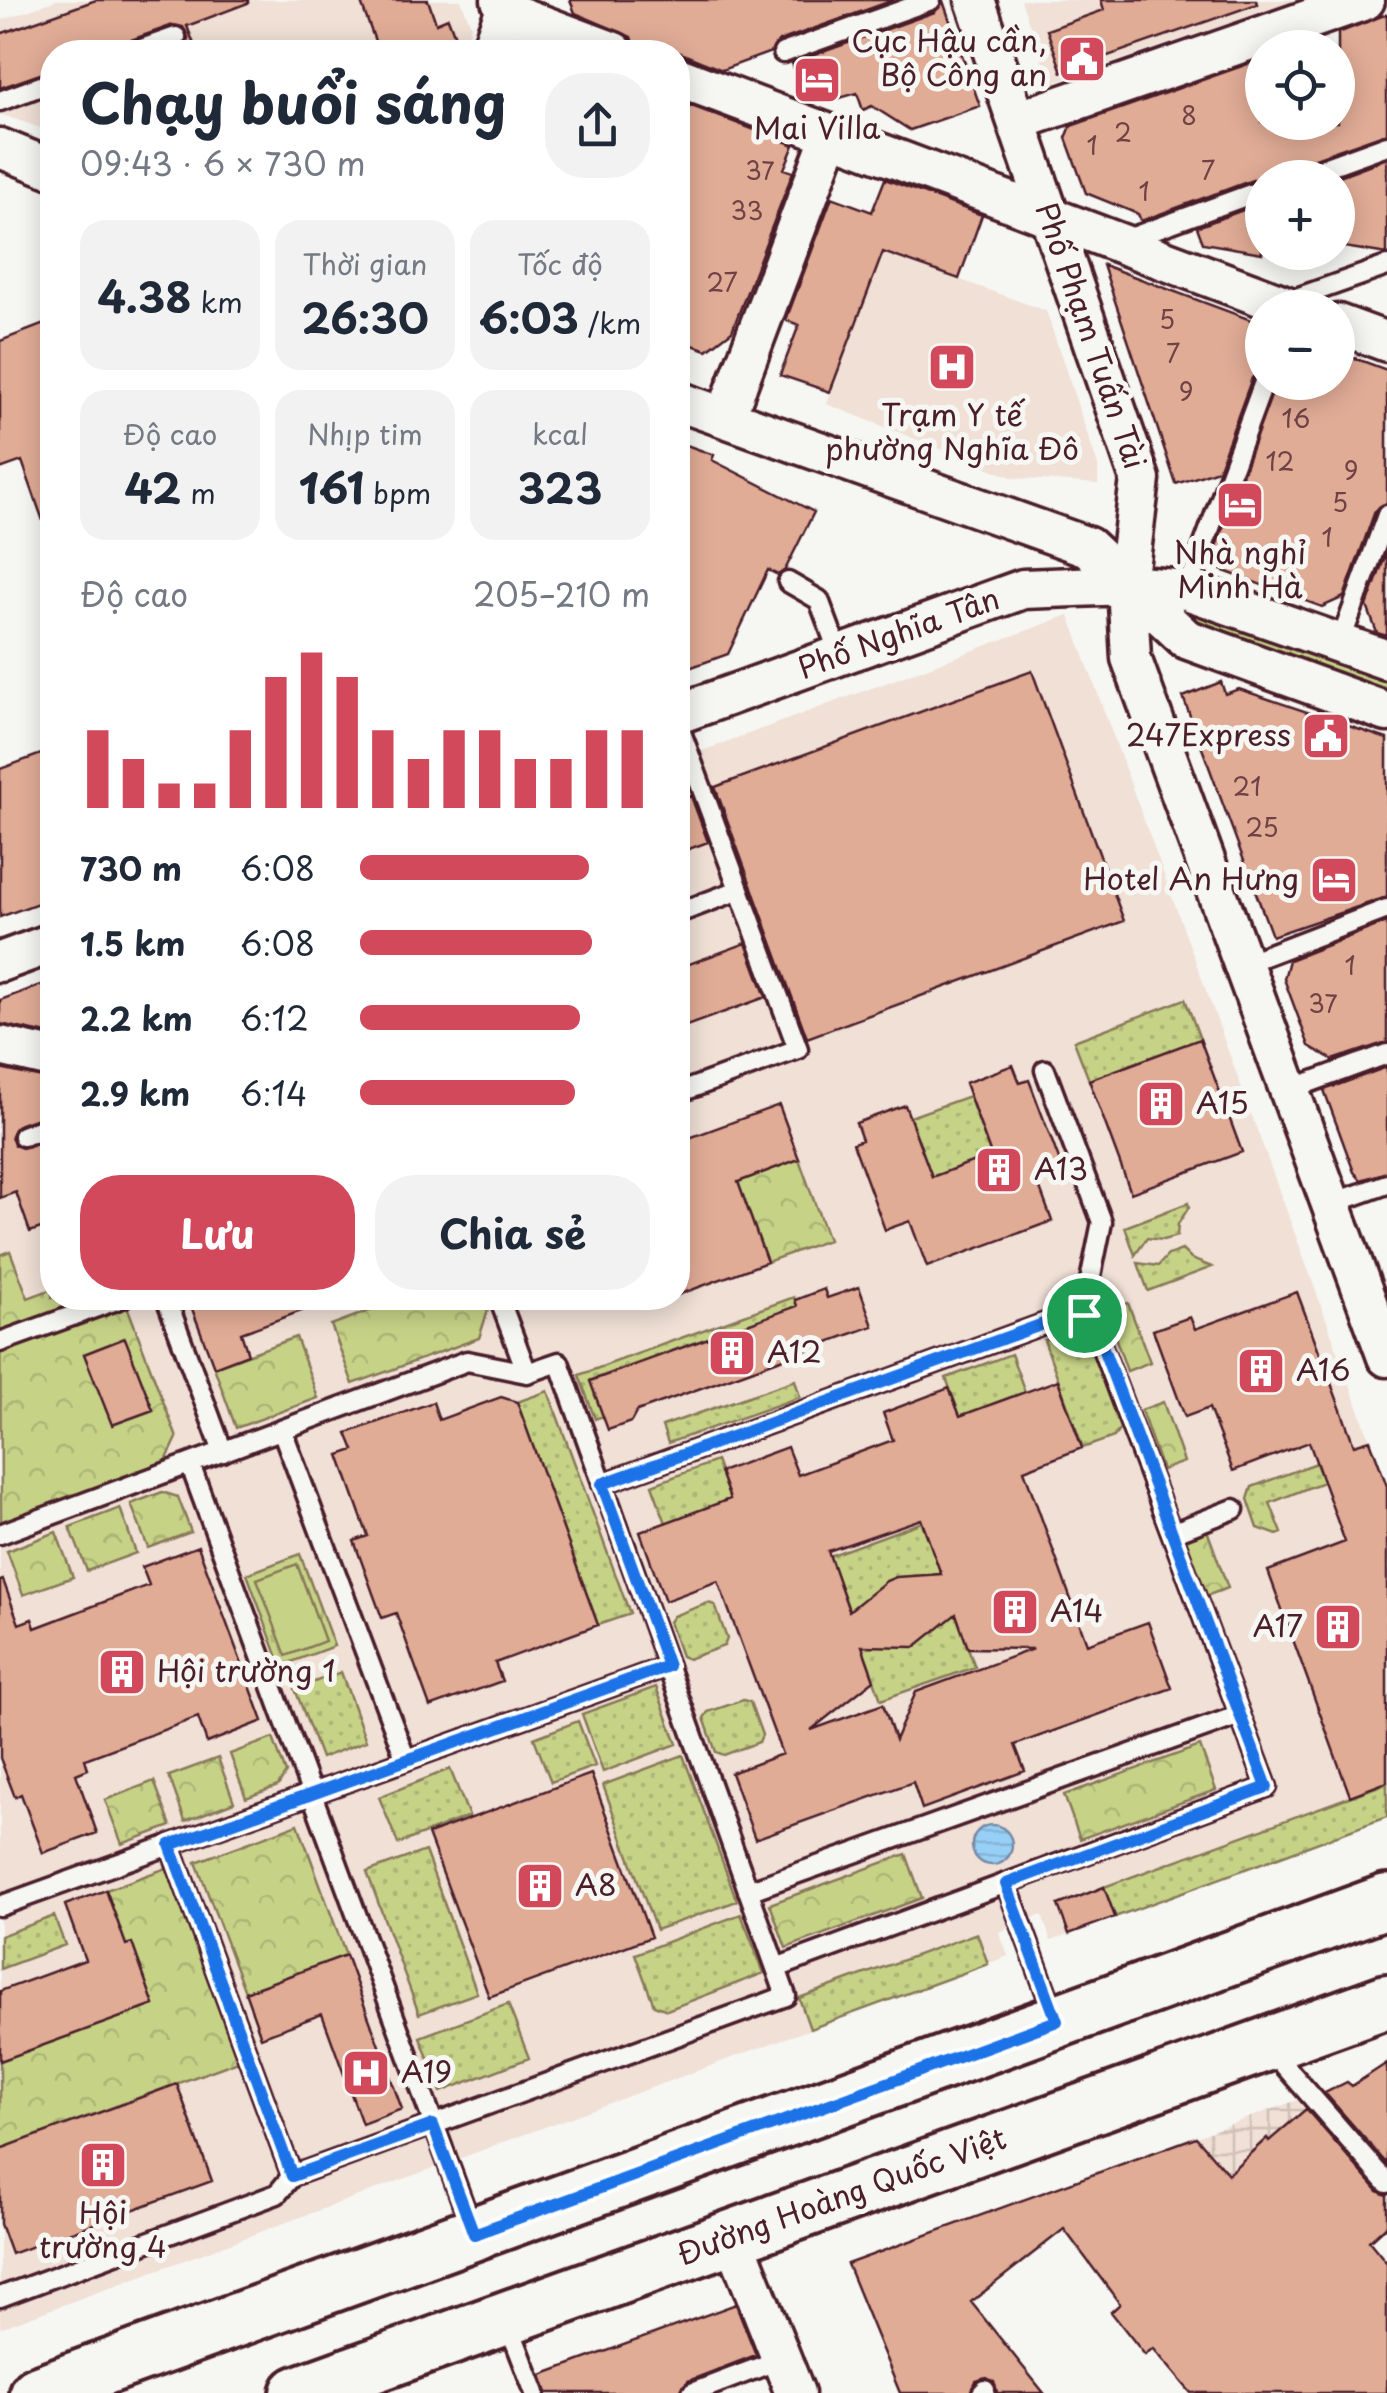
<!DOCTYPE html>
<html lang="vi">
<head>
<meta charset="utf-8">
<style>
  body { margin:0; font-family:"Playpen Sans",sans-serif; background:#f2f2f3; color:#1f2937; height:100vh; display:flex; flex-direction:column; font-size:38px; white-space:nowrap }
  * { box-sizing:border-box; margin:0 }
  p { font-size:32px; color:#747a83 }
  .icon { flex:none; width:55px; height:55px; fill:none; stroke:currentColor; stroke-width:2; stroke-linecap:round; stroke-linejoin:round }
  .map { position:relative; flex:1; overflow:hidden }
  .side { position:absolute; left:40px; top:40px; width:650px; height:1270px; display:flex; flex-direction:column; background:#fff; border-radius:40px; box-shadow:0 5px 25px #0003 }
  .side>* { flex:none }
  .fabs { position:absolute; left:1245px; top:30px; display:grid; gap:20px }
  .fabs a { display:grid; place-items:center; width:110px; height:110px; border-radius:50%; background:#fff; box-shadow:0 5px 25px #0003; font-size:50px }
  .pin { position:absolute; display:grid; place-items:center; width:85px; height:85px; color:#fff; margin:-42px; border:5px solid #fff; border-radius:50%; box-shadow:0 2px 10px #0007 }
  .round { display:grid; place-items:center; flex:none; width:105px; height:105px; border-radius:40px; background:#f2f2f3 }
  .head { display:flex; align-items:center; justify-content:space-between; height:170px; padding:0 40px }
  h1 { font-size:55px; font-weight:700; line-height:75px }
  .stats { display:grid; grid-template-columns:repeat(3,1fr); gap:15px; height:170px; padding:10px 40px }
  .stats div { display:grid; align-content:center; border-radius:25px; background:#f2f2f3; text-align:center }
  .stats b { font-size:42px; font-weight:700 }
  .stats small { font-size:28px; font-weight:400 }
  .stats p { font-size:28px }
  .chart { height:280px; padding:20px 40px }
  .chart p { display:flex; justify-content:space-between }
  .chart svg { width:100%; height:180px; margin-top:10px; stroke:#d1495b; stroke-width:6 }
  .button { display:flex; gap:20px; margin-top:auto; padding:20px 40px }
  .button a { flex:1; height:115px; border-radius:40px; background:#d1495b; color:#fff; font-size:40px; font-weight:700; line-height:115px; text-align:center }
  .button a+a { background:#f2f2f3; color:#1f2937 }
  ul { padding:0 40px; list-style:none; font-size:32px }
  li { display:grid; grid-template-columns:160px 120px 1fr; align-items:center; height:75px }
  li i { height:25px; border-radius:12px; background:#d1495b }
  .map>svg:first-child { display:block }
  .built { fill:#f0e0d6 }
  .industrial { fill:url(#industrial-grid) }
  .grass { fill:url(#grass-dots); stroke:#887959; stroke-width:2.5 }
  .forest { fill:url(#forest-crowns); stroke:#887959; stroke-width:2.5; fill-rule:evenodd }
  .park { fill:url(#park-tufts); stroke:#887959; stroke-width:2.5 }
  .garden { fill:#c6d387; stroke:#887959; stroke-width:2.5 }
  .water { fill:url(#water-rules); stroke:#7889a5; stroke-width:2.5 }
  .building { fill:#e1ac96; stroke:#4a1f2b; stroke-width:2.5; fill-rule:evenodd }
  .lines { fill:none; stroke-linecap:round; stroke-linejoin:round }
  .service-casing { stroke:#4a1f2b; stroke-width:25 }
  .minor-casing { stroke:#4a1f2b; stroke-width:45 }
  .secondary-casing { stroke:#4a1f2b; stroke-width:60 }
  .service { stroke:#f6f6f2; stroke-width:18 }
  .minor { stroke:#f6f6f2; stroke-width:38 }
  .secondary { stroke:#f6f6f2; stroke-width:52 }
  .route-casing { stroke:#fff; stroke-width:20 }
  .route { stroke:#1a73e8; stroke-width:12 }
  .labels { text-anchor:middle; stroke-width:10; stroke-linejoin:round; paint-order:stroke }
  .number-label { font-size:25px; fill:#704246 }
  .poi-label { font-size:30px; fill:#4a1f2b; stroke:#f6f6f2; text-anchor:start }
  .street-label { font-size:30px; fill:#4a1f2b; stroke:#f6f6f2 }
</style>
</head>
<body>
<div class="map">
<svg width="1387" height="2393" viewBox="0 0 1387 2393">
  <defs>
    <pattern id="industrial-grid" width="8" height="8" patternUnits="userSpaceOnUse" patternTransform="scale(2.5)"><rect width="8" height="8" fill="#f0e0d6"/><path d="M0 4h8M4 0v8" fill="none" stroke="#cfc0b8"/></pattern>
    <pattern id="grass-dots" width="8" height="8" patternUnits="userSpaceOnUse" patternTransform="scale(2.5)"><rect width="8" height="8" fill="#c6d387"/><path d="M2 2h.1M6 6h.1" fill="none" stroke="#acb575" stroke-width="1.8" stroke-linecap="round"/></pattern>
    <pattern id="forest-crowns" width="20" height="18" patternUnits="userSpaceOnUse" patternTransform="scale(2.5)"><rect width="20" height="18" fill="#c6d387"/><path d="M2 6a3 3 0 1 1 6 0M12 15a3 3 0 1 1 6 0" fill="none" stroke="#acb575"/></pattern>
    <pattern id="park-tufts" width="24" height="20" patternUnits="userSpaceOnUse" patternTransform="scale(2.5)"><rect width="24" height="20" fill="#c6d387"/><path d="M3 7l-1-3M5 7V3M7 7l1-3M15 17l-1-3M17 17v-4M19 17l1-3" fill="none" stroke="#acb575"/></pattern>
    <pattern id="water-rules" width="6" height="5" patternUnits="userSpaceOnUse" patternTransform="scale(2.5)"><rect width="6" height="5" fill="#97d0f7"/><path d="M0 2.5h6" fill="none" stroke="#84b2d4"/></pattern>
  </defs>
  <rect width="100%" height="100%" fill="#f6f6f2"/>
  <filter id="ink" filterUnits="userSpaceOnUse"><feTurbulence type="fractalNoise" baseFrequency=".01" numOctaves="2"/><feDisplacementMap in="SourceGraphic" scale="20" xChannelSelector="R" yChannelSelector="G"/><feConvolveMatrix kernelMatrix="1 2 1 2 8 2 1 2 1" color-interpolation-filters="sRGB"/></filter>
  <g filter="url(#ink)">
    <path class="built" d="M57,0H461L471,26L462,52H52V132L0,114V21Z
      M1021,0H1297L1050,84Z
      M883,252L1046,311L1098,466V484L1014,478L827,404Z
      M1069,615L1387,1486V1817L1051,1941L1042,1915L1020,1923L999,1932L1008,1956L0,2328V1198L52,1179V1298H678V760Z"/>
    <path class="industrial" d="M1303,2098L1363,2168L1283,2239L1196,2137Z"/>
    <path class="grass" d="M1185,999L1200,1039L1089,1080L1074,1041Z
      M969,1096L991,1155L932,1177L910,1117Z
      M1188,1203L1189,1207L1178,1224L1177,1236L1163,1240L1147,1238L1135,1255L1125,1227Z
      M1182,1250L1191,1259L1212,1267L1148,1291L1138,1263L1158,1266L1168,1255Z
      M794,1297L797,1306L591,1380L603,1416L595,1419L579,1375Z
      M1078,1328L1089,1334L1122,1426L1114,1437L1083,1448L1044,1340Z
      M1011,1354L1025,1392L960,1416L946,1378Z
      M795,1380L800,1397L668,1443L662,1426Z
      M548,1391L630,1614L598,1625L517,1402Z
      M716,1461L730,1499L666,1523L652,1485Z
      M1316,1463L1323,1482L1270,1503L1282,1533L1277,1535L1258,1528L1248,1499L1252,1487Z
      M922,1522L944,1581L851,1615L829,1556Z
      M708,1603L715,1605L727,1639L724,1646L688,1659L681,1656L669,1622L673,1616Z
      M954,1609L975,1667L881,1700L861,1643C922,1644 908,1654 954,1609Z
      M341,1672L366,1741L321,1758L295,1689Z
      M656,1687L677,1744L603,1772L582,1714Z
      M743,1700L750,1702L762,1735L759,1742L724,1755L716,1752L704,1718L708,1712Z
      M578,1721L595,1766L551,1782L534,1738Z
      M683,1755L737,1901L656,1930L603,1785Z
      M450,1769L469,1816L398,1844L379,1797Z
      M1387,1783V1817L1115,1917L1104,1887Z
      M425,1851L477,1993L419,2014L367,1872Z
      M741,1914L764,1973L667,2010L654,2005L635,1954Z
      M54,1916L65,1945L0,1969V1936Z
      M977,1933L988,1964L810,2029L799,1998Z
      M508,2004L529,2058L441,2092L420,2037Z"/>
    <path class="forest" d="M799,1159L828,1240L767,1262L738,1182Z
      M10,1251L28,1298L52,1289V1298H124L177,1438L166,1461L1,1522L0,1255ZM124,1338L153,1410L113,1425L84,1354Z
      M404,1298H483L488,1310L479,1338L353,1384L331,1325Z
      M1128,1303L1150,1362L1127,1371L1106,1311Z
      M296,1337L318,1398L236,1428L214,1367Z
      M1163,1402L1184,1462L1162,1470L1141,1410Z
      M162,1492L178,1497L191,1532L148,1548L131,1504Z
      M120,1508L136,1553L87,1571L70,1527Z
      M1207,1530L1228,1588L1206,1596L1185,1538Z
      M56,1532L73,1577L23,1595L7,1551Z
      M273,1738L286,1773L278,1786L246,1798L230,1754Z
      M1200,1746L1216,1790L1080,1839L1064,1795Z
      M218,1758L234,1802L185,1821L169,1776Z
      M154,1781L171,1826L122,1844L105,1800Z
      M298,1824L346,1955L245,1992L196,1862Z
      M906,1854L922,1898L786,1948L770,1904Z
      M169,1867L241,2060L0,2149V2061L154,2005L132,1944L126,1945L106,1890Z"/>
    <path class="park" d="M300,1554L334,1646L281,1666L247,1574Z"/>
    <path class="garden" d="M1200,609L1387,675V695L1195,624L1193,613Z
      M297,1564L325,1641L286,1656L257,1579Z"/>
    <path class="water" d="M972 1845a20 20 0 1 1 40 0a20 20 0 1 1-40 0Z"/>
    <path class="building" d="M96,0H248V3L187,26L197,52H170L185,46L188,38L183,27L173,25L128,41L121,52H52V70L0,88V34Z
      M360,0H428L436,23L448,18L461,52H379Z
      M570,0H894L779,41L771,52L722,70L678,52H636L631,37L575,13Z
      M1101,0H1256L1257,4L1062,72L1047,30L1104,10Z
      M943,1L980,106L910,130L872,106L863,110L857,93L833,100L800,86L792,63L935,12Z
      M1387,14V133L1292,166L1284,178H1258L1141,221L1138,214L1086,193L1066,138L1071,126L1262,59V122H1338V33Z
      M689,105L794,145L784,169L793,172L732,331L707,350L678,340V135Z
      M1387,158V254L1338,246V178H1334Z
      M885,179L982,215L959,279L883,252L830,392L780,375L799,325L786,320L832,197L872,212Z
      M1262,203V253L1203,243L1197,227Z
      M1103,265L1262,324V370L1252,378L1218,470L1176,484Z
      M52,321V537L49,538L22,461L0,469V341Z
      M1338,352L1387,370V503L1375,511L1344,597L1322,607L1221,570L1214,552L1276,382H1338Z
      M678,442L714,455L712,460L814,512L785,570L778,575L768,570L728,654L678,672Z
      M1387,551V636L1377,633L1367,606Z
      M1032,671L1124,921L807,1038L715,787Z
      M1221,682L1225,694L1239,689L1387,739V897L1272,936L1183,697Z
      M52,750V898L0,917V769Z
      M691,796L708,842L678,853V801Z
      M1387,922V1042L1333,1060L1309,1046L1284,979L1289,960Z
      M746,943L766,997L678,1029V968Z
      M52,981V1035L0,1024V1000Z
      M1200,1039L1242,1152L1131,1193L1089,1080Z
      M1013,1065L1020,1083L1029,1080L1061,1165L1035,1175L1052,1221L927,1267L910,1221L885,1230L853,1143L862,1140L856,1123L905,1105L932,1177L991,1155L965,1083Z
      M1387,1067V1172L1361,1180L1354,1172L1324,1090Z
      M0,1069L52,1080V1113L18,1125L11,1135L14,1145L22,1148L52,1138V1224L30,1232L16,1192L0,1198Z
      M779,1105L799,1159L738,1182L767,1262L678,1295V1142Z
      M859,1287L873,1326L637,1411L631,1422L608,1430L590,1381L797,1306L795,1300L824,1289L827,1298Z
      M1297,1292L1354,1445L1370,1440L1387,1486V1782L1350,1796L1268,1571L1345,1542L1309,1442L1233,1471L1209,1408L1185,1417L1153,1330L1190,1317L1195,1329Z
      M188,1298H328L329,1301L241,1333L248,1354L214,1367Z
      M125,1338L153,1410L112,1425L84,1354Z
      M1058,1380L1082,1448L1024,1470L1087,1644L1148,1622L1172,1688L1015,1745L1025,1771L922,1809L913,1782L755,1839L731,1773L782,1754L718,1581L665,1601L640,1532L730,1499L720,1472L787,1447L798,1475L893,1440L883,1413L949,1388L960,1416ZM921,1519L941,1574L896,1577L886,1581L849,1611L828,1551ZM956,1614L968,1648L1033,1649L916,1692L895,1740L883,1704L811,1730L874,1680L862,1646L915,1647Z
      M501,1397L517,1402L598,1625L495,1663L502,1681L430,1707L396,1613L382,1618L354,1541L368,1536L339,1455L354,1450L347,1433L433,1402L439,1420Z
      M198,1546L263,1721L207,1743L198,1717L85,1759L88,1769L76,1774L97,1833L43,1853L21,1794L15,1797L0,1758V1581L3,1580L19,1624L32,1619L35,1628L149,1585L142,1567Z
      M591,1774L651,1937L489,1997L428,1834Z
      M1104,1887L1115,1917L1069,1934L1058,1905Z
      M106,1890L126,1945L132,1943L154,2005L0,2061V1991L85,1960L65,1905Z
      M346,1955L402,2109L362,2124L322,2014L261,2037L245,1992Z
      M1387,2063V2164L1325,2093L1347,2082L1352,2086Z
      M177,2084L212,2181L11,2254L0,2224V2149Z
      M1306,2109L1378,2191L1387,2195V2225L1369,2241L1387,2263V2393H1191L1153,2348L1145,2355L1111,2312L1120,2304L1064,2229L971,2302L1044,2393H997L994,2382L987,2378L976,2381L970,2393H900L847,2264L1196,2137L1228,2174L1267,2138L1269,2141Z
      M736,2304L756,2355L688,2381L680,2393H547L541,2375Z"/>
    <g class="lines">
      <g class="service-casing">
        <path id="service" d="M133,52L176,37
          M783,53L931,0
          M0,101L52,82
          M1296,178L1387,145
          M1122,241L1262,190
          M1282,303L1387,266
          M788,582L819,600L840,656
          M1187,590L1264,382
          M1340,643L1387,515
          M678,724L798,1049L678,1093
          M678,913L739,890
          M1243,964L1387,909
          M1045,1070L1102,1222L1083,1315
          M1289,1090L1387,1054
          M23,1136L52,1125
          M1331,1204L1387,1184
          M166,1298L223,1452
          M499,1298L527,1373
          M0,1342L122,1298
          M282,1430L406,1760
          M190,1464L472,2228
          M602,1484L1068,1315H1083L1093,1324L1267,1787L776,1968
          M1172,1533L1234,1509
          M0,1534L467,1361L527,1373L559,1362L786,1996L292,2176L277,2194L0,2297
          M170,1845L292,2176
          M1006,1883L1055,2016
          M748,1891L1240,1715
          M0,1906L668,1666
          M1270,2049L1387,2183
          M508,2323L535,2393
          M692,2393L781,2359
          M982,2393L985,2390"/>
      </g>
      <g class="minor-casing">
        <path id="minor" d="M501,0L505,11L614,52
          M975,0L1140,479L1127,585L1131,658L1387,1357
          M490,52L505,11
          M678,77L1292,308
          M1017,121L1365,0
          M0,148L52,169
          M1338,324L1387,342
          M678,401L1088,547L1186,639L1387,712
          M725,418L831,135
          M678,714L1023,589L1127,585L1187,590L1387,660
          M0,962L52,943
          M0,1046L52,1058
          M733,2237L795,2393"/>
      </g>
      <g class="secondary-casing">
        <path id="secondary" d="M36,2393L1387,1901
          M298,2393L1387,2001"/>
      </g>
      <use href="#service" class="service"/>
      <use href="#minor" class="minor"/>
      <use href="#secondary" class="secondary"/>
    </g>
  </g>
  <g class="lines" filter="url(#ink)">
    <g class="route-casing">
      <path id="route" d="M1068,1315H1084L1094,1324L1267,1787L1006,1884L1057,2021L474,2234L433,2125L292,2176L170,1845L668,1666L602,1484Z"/>
    </g>
    <use href="#route" class="route"/>
  </g>
  <defs>
    <g id="civic-square" transform="scale(2.5)"><rect x="-9" y="-9" width="18" height="18" rx="4" fill="#d1495b" stroke="#f6f6f2"/><path d="M-.6-6.5H3V-4.5H.6V-3L4-1V1h2V6H-6V1h2V-1L-.6-3ZM-1.2 2.5V6h2.4V2.5Z" fill="#fff"/></g>
    <g id="hotel-square" transform="scale(2.5)"><rect x="-9" y="-9" width="18" height="18" rx="4" fill="#d1495b" stroke="#f6f6f2"/><path d="M-6-4.5h1.5V1H6V5H4.5V3h-9V5H-6ZM-4 0a1.8 1.8 0 1 1 3.6 0ZM.5 0V-2.5h3Q6-2.5 6 0Z" fill="#fff"/></g>
    <g id="hospital-square" transform="scale(2.5)"><rect x="-9" y="-9" width="18" height="18" rx="4" fill="#d1495b" stroke="#f6f6f2"/><path d="M-5-5h3v3.5h4V-5h3V5h-3V1.5h-4V5h-3Z" fill="#fff"/></g>
    <g id="building-square" transform="scale(2.5)"><rect x="-9" y="-9" width="18" height="18" rx="4" fill="#d1495b" stroke="#f6f6f2"/><path d="M-4-6H4V6H1V3H-1V6H-4ZM-2.5-4.3h1.7v1.8h-1.7ZM.8-4.3h1.7v1.8H.8ZM-2.5-1h1.7V.8h-1.7ZM.8-1h1.7V.8H.8Z" fill="#fff"/></g>
  </defs>
  <g fill-rule="evenodd">
    <use href="#civic-square" x="1082" y="59"/>
    <use href="#hotel-square" x="817" y="80"/>
    <use href="#hospital-square" x="952" y="367"/>
    <use href="#hotel-square" x="1240" y="505"/>
    <use href="#civic-square" x="1326" y="736"/>
    <use href="#hotel-square" x="1334" y="880"/>
    <use href="#building-square" x="1161" y="1104"/>
    <use href="#building-square" x="999" y="1170"/>
    <use href="#building-square" x="732" y="1353"/>
    <use href="#building-square" x="1261" y="1371"/>
    <use href="#building-square" x="1015" y="1612"/>
    <use href="#building-square" x="1338" y="1627"/>
    <use href="#building-square" x="122" y="1672"/>
    <use href="#building-square" x="540" y="1886"/>
    <use href="#hospital-square" x="366" y="2073"/>
    <use href="#building-square" x="103" y="2165"/>
  </g>
  <g class="labels">
    <g class="number-label">
      <text x="1189" y="125">8</text>
      <text x="1123" y="142">2</text>
      <text x="1092" y="155">1</text>
      <text x="760" y="180">37</text>
      <text x="1208" y="180">7</text>
      <text x="1144" y="201">1</text>
      <text x="747" y="220">33</text>
      <text x="722" y="292">27</text>
      <text x="1167" y="329">5</text>
      <text x="1173" y="363">7</text>
      <text x="1186" y="401">9</text>
      <text x="1296" y="428">16</text>
      <text x="1280" y="471">12</text>
      <text x="1351" y="480">9</text>
      <text x="1340" y="512">5</text>
      <text x="1327" y="547">1</text>
      <text x="1247" y="796">21</text>
      <text x="1262" y="837">25</text>
      <text x="1350" y="975">1</text>
      <text x="1323" y="1013">37</text>
    </g>
    <g class="poi-label">
      <text x="1047" y="52" text-anchor="end">Cục Hậu cần,<tspan x="1047" dy="34">Bộ Công an</tspan></text>
      <text x="817" y="139" text-anchor="middle">Mai Villa</text>
      <text x="952" y="426" text-anchor="middle">Trạm Y tế<tspan x="952" dy="34">phường Nghĩa Đô</tspan></text>
      <text x="1240" y="564" text-anchor="middle">Nhà nghỉ<tspan x="1240" dy="34">Minh Hà</tspan></text>
      <text x="1291" y="746" text-anchor="end">247Express</text>
      <text x="1299" y="890" text-anchor="end">Hotel An Hưng</text>
      <text x="1196" y="1114">A15</text>
      <text x="1034" y="1180">A13</text>
      <text x="767" y="1363">A12</text>
      <text x="1296" y="1381">A16</text>
      <text x="1050" y="1622">A14</text>
      <text x="1303" y="1637" text-anchor="end">A17</text>
      <text x="157" y="1682">Hội trường 1</text>
      <text x="575" y="1896">A8</text>
      <text x="401" y="2083">A19</text>
      <text x="103" y="2224" text-anchor="middle">Hội<tspan x="103" dy="34">trường 4</tspan></text>
    </g>
    <g class="street-label">
      <text transform="translate(1090 336) rotate(71)" y="10">Phố Phạm Tuấn Tài</text>
      <text transform="translate(899 634) rotate(-20)" y="10">Phố Nghĩa Tân</text>
      <text transform="translate(842 2197) rotate(-20)" y="10">Đường Hoàng Quốc Việt</text>
    </g>
  </g>
</svg>
<div class="fabs">
<a><svg class="icon" aria-label="locate" viewBox="0 0 24 24"><circle cx="12" cy="12" r="6"/><path d="M12 2v4M12 18v4M2 12h4M18 12h4"/></svg></a>
<a>+</a>
<a>−</a>
</div>
<div class="pin" style="left:1084px;top:1315px;background:#1e9e55"><svg class="icon" aria-label="arrive" viewBox="0 0 24 24"><path d="M6 21V4h12l-3 4 3 4H6"/></svg></div>
<section class="side">
<div class="head"><div><h1>Chạy buổi sáng</h1><p>09:43 · 6 × 730 m</p></div><a class="round"><svg class="icon" aria-label="share" viewBox="0 0 24 24"><path d="M12 15V3M7 8l5-5 5 5M5 13v7h14v-7"/></svg></a></div>
<div class="stats">
<div><b>4.38<small> km</small></b></div>
<div><p>Thời gian</p><b>26:30</b></div>
<div><p>Tốc độ</p><b>6:03<small> /km</small></b></div>
</div>
<div class="stats">
<div><p>Độ cao</p><b>42<small> m</small></b></div>
<div><p>Nhịp tim</p><b>161<small> bpm</small></b></div>
<div><p>kcal</p><b>323</b></div>
</div>
<div class="chart"><p><span>Độ cao</span>205–210 m</p>
<svg viewBox="0 0 160 44" preserveAspectRatio="none"><path d="M5 44V25M15 44V32M25 44V38M35 44V38M45 44V25M55 44V12M65 44V6M75 44V12M85 44V25M95 44V32M105 44V25M115 44V25M125 44V32M135 44V32M145 44V25M155 44V25"/></svg>
</div>
<ul>
<li><b>730 m</b>6:08<i style="width:79%"></i></li>
<li><b>1.5 km</b>6:08<i style="width:80%"></i></li>
<li><b>2.2 km</b>6:12<i style="width:76%"></i></li>
<li><b>2.9 km</b>6:14<i style="width:74%"></i></li>
</ul>
<div class="button"><a>Lưu</a><a>Chia sẻ</a></div>
</section>
</div>
</body>
</html>
